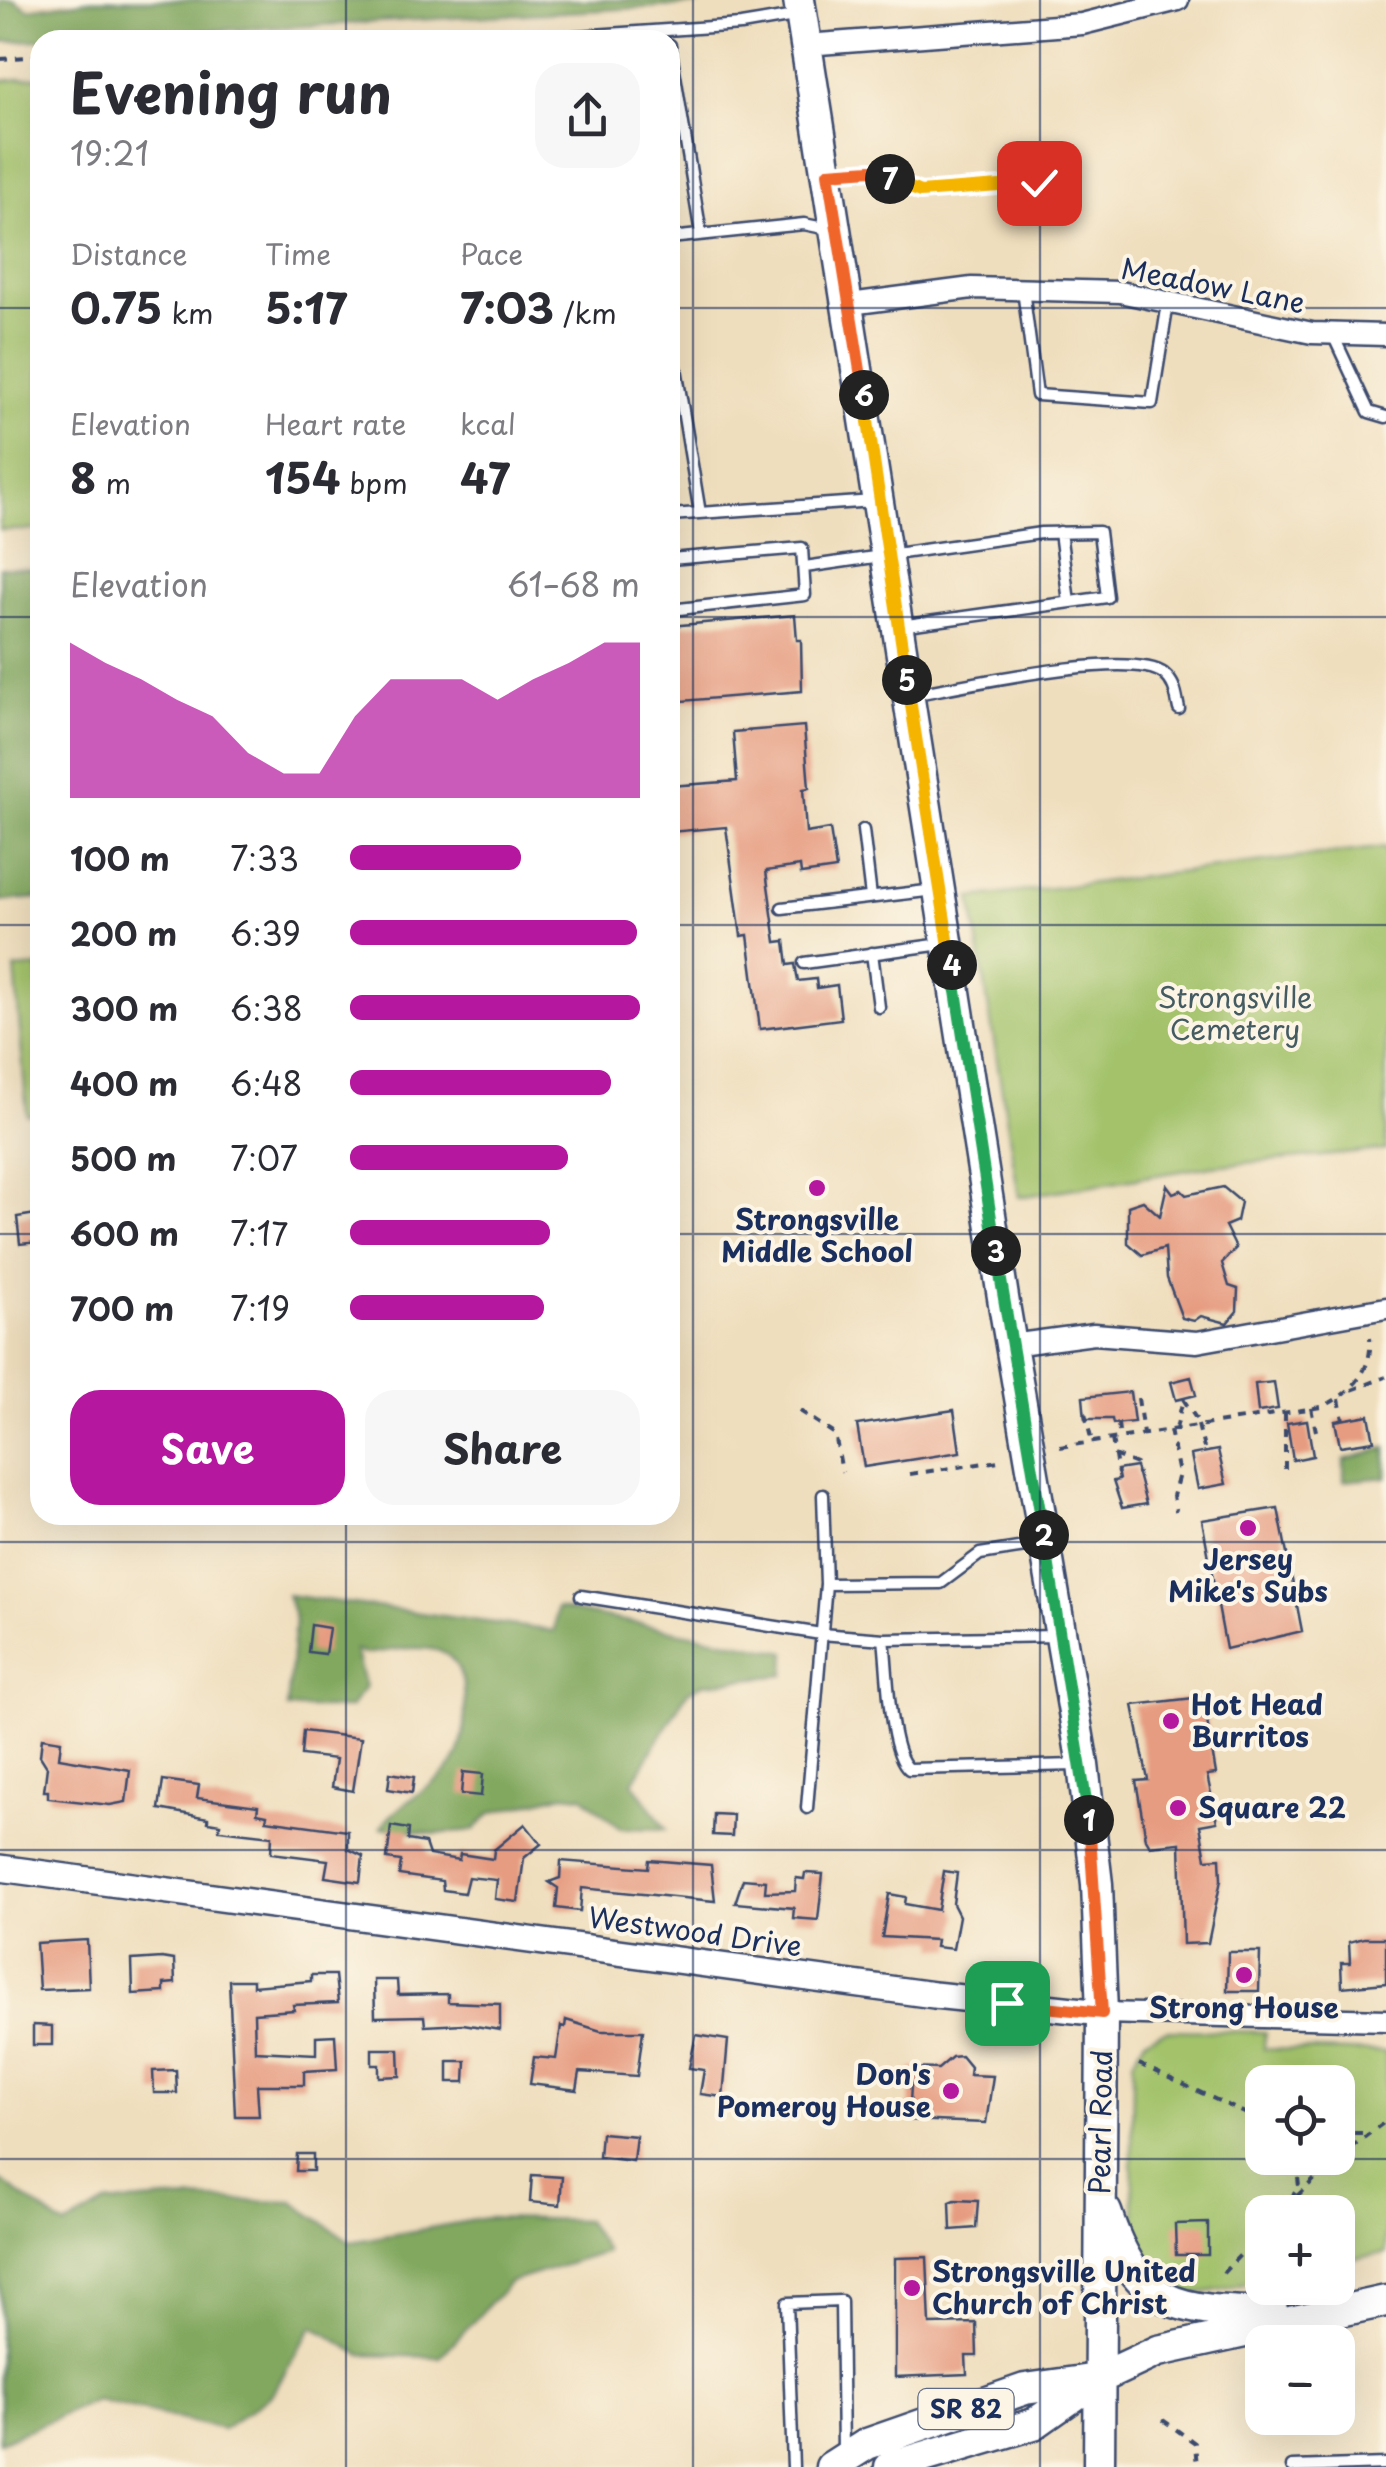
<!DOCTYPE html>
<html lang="en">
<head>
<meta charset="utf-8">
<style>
  body { margin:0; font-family:"Playpen Sans",sans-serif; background:#f7f7f7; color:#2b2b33; height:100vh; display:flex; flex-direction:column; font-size:38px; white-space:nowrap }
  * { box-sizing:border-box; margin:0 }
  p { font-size:32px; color:#7c7c81 }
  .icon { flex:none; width:55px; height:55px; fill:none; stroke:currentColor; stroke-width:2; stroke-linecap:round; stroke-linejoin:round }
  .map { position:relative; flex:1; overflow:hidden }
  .side { position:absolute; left:30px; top:30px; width:650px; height:1495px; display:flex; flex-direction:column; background:#fff; border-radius:30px; box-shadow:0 10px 40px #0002 }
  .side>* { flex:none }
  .fabs { position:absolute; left:1245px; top:2065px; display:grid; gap:20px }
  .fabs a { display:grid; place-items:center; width:110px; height:110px; border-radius:20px; background:#fff; box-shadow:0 10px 40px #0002; font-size:50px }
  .pin { position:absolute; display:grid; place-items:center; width:85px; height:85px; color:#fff; margin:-42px; border-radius:20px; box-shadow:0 5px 15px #0006 }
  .km { position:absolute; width:50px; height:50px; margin:-25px; border-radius:50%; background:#222; color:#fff; font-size:28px; line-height:50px; text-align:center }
  .round { display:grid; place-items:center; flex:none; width:105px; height:105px; border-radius:30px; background:#f7f7f7 }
  .head { display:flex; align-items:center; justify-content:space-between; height:170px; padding:0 40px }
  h1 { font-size:55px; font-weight:700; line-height:75px }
  .metrics { display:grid; grid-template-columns:repeat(3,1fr); gap:15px; height:170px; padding:10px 40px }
  .metrics div { display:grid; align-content:center }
  .metrics b { font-size:42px; font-weight:700 }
  .metrics small { font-size:28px; font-weight:400 }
  .metrics p { font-size:28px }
  .chart { height:280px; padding:20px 40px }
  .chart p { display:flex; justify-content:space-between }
  .chart svg { width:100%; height:180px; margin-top:10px; fill:#b5179e; opacity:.7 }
  .primary-button { display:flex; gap:20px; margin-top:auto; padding:20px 40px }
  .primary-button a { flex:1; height:115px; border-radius:30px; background:#b5179e; color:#fff; font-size:40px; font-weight:700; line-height:115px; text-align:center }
  .primary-button a+a { background:#f7f7f7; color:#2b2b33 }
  ul { padding:0 40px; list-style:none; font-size:32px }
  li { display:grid; grid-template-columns:160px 120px 1fr; align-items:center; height:75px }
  li i { height:25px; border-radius:12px; background:#b5179e }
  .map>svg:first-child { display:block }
  .green { fill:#a3c26a; stroke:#5f7864; stroke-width:2.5; fill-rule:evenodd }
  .forest { fill:#82a85e; stroke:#4e6c5e; stroke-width:2.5 }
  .building { fill:#e69c81 }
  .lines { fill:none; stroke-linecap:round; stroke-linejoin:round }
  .service-casing { stroke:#3b496c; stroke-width:15 }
  .minor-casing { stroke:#3b496c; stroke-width:25 }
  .tertiary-casing { stroke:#3b496c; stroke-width:30 }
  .primary-casing { stroke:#3b496c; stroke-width:35 }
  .path { stroke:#3b496c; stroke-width:4; stroke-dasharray:8 8; stroke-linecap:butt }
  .service { stroke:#fff; stroke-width:10 }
  .minor { stroke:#fff; stroke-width:20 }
  .tertiary { stroke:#fff; stroke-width:25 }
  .primary { stroke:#fff; stroke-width:30 }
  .split-1-casing { stroke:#fff; stroke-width:20 }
  .split-2-casing { stroke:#fff; stroke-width:20 }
  .split-3-casing { stroke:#fff; stroke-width:20 }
  .split-4-casing { stroke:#fff; stroke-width:20 }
  .split-5-casing { stroke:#fff; stroke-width:20 }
  .split-6-casing { stroke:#fff; stroke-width:20 }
  .split-7-casing { stroke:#fff; stroke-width:20 }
  .split-8-casing { stroke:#fff; stroke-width:20 }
  .split-1 { stroke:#f0652b; stroke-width:12 }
  .split-2 { stroke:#22a559; stroke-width:12 }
  .split-3 { stroke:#22a559; stroke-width:12 }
  .split-4 { stroke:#22a559; stroke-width:12 }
  .split-5 { stroke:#f5b400; stroke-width:12 }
  .split-6 { stroke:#f5b400; stroke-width:12 }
  .split-7 { stroke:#f0652b; stroke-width:12 }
  .split-8 { stroke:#f5b400; stroke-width:12 }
  .grid { fill:none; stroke:#1b2f5e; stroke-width:2.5; stroke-opacity:0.55 }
  .poi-dot { fill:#b5179e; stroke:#fcf5e5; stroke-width:4 }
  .labels { text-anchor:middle; stroke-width:8; stroke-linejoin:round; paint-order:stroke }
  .shield { fill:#fcf5e5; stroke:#5e6a86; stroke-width:2.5 }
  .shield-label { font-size:25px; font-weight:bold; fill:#1b2f5e }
  .street-label { font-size:28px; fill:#1b2f5e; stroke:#fcf5e5 }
  .park-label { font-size:28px; fill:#445b62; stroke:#fcf5e5 }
  .poi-label { font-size:28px; font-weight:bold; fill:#1b2f5e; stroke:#fcf5e5 }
</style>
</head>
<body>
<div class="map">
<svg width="1386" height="2467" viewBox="0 0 1386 2467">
  <rect width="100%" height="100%" fill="#fcf5e5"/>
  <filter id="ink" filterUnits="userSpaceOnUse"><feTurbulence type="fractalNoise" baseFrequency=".01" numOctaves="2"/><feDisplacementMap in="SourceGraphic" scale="20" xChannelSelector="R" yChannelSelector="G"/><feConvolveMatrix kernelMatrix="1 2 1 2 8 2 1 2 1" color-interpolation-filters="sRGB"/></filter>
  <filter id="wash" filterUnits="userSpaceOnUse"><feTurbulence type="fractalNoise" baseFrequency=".0048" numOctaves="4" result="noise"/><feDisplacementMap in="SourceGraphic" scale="40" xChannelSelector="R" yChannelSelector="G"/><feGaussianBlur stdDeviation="2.25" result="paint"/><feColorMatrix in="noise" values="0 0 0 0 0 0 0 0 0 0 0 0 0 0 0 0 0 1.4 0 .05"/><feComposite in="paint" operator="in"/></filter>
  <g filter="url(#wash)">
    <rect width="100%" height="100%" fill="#efdebd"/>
    <path class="green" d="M40,77V530H0V81Z
      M1386,847V1150L1212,1166L1019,1197L971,898Z
      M40,967V1114L27,1115L15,969Z
      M1167,2030L1265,2032L1264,2049L1386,2052V2253L1338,2261V2212H1262V2279C1226,2289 1191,2301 1154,2286C1123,2218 1134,2135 1133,2061L1145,2039ZM1262,2082H1338V2158H1262Z"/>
    <path class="forest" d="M0,0H14L28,9L91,0H691L697,5L0,42Z
      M0,567L40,569V898L0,901Z
      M1386,1448V1477L1344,1481V1460Z
      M287,1595L554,1631L557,1608L786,1652L785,1675L704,1683L687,1692L633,1782L666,1829L620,1828L583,1796L564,1794L491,1813L474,1830L434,1834L381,1827C399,1802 431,1790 451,1767C463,1752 465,1726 465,1708C465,1632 420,1647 363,1654L355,1650L365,1687L350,1708H287L295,1619Z
      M0,2180L65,2227L105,2204L167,2199L293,2202L351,2242L486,2218L586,2220L606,2252L510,2282L440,2357L361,2355L313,2326L271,2395L222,2429L96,2400L0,2442Z"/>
    <g id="blocks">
      <path class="building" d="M795,615L797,640H801L802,691L670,702V626Z
        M804,726L809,788L803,789L806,833L830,829L836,869L801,874L800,866L766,871L776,942L785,941L788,965L795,964L798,981L816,979L817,988L837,985L841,1019L760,1029L748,935L741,936L726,827L670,832V786L737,781L733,732Z
        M1167,1185L1173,1193L1181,1190L1186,1195L1223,1187L1241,1202L1237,1221L1225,1226L1236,1248L1222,1263L1229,1286L1238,1289L1237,1311L1227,1323L1201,1316L1194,1321L1182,1318L1167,1278L1165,1248L1142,1255L1128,1243V1206L1143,1201L1160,1216Z
        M36,1214L39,1242L20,1244L17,1217Z
        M1191,1377L1196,1395L1176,1400L1171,1382Z
        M1274,1382L1278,1409L1258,1412L1255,1384Z
        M1130,1392L1134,1422L1113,1424L1112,1419H1085L1083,1397Z
        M954,1410L960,1452L864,1467L857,1425Z
        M1369,1415L1374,1441L1340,1446L1335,1421Z
        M1307,1420L1313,1456L1293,1460L1287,1423Z
        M1218,1450L1226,1484L1198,1489L1191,1455Z
        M1136,1467L1146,1504L1122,1508L1113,1481L1119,1480L1117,1470Z
        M1278,1508L1302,1631L1226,1649L1202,1520Z
        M311,1625L329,1628L325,1654L308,1652Z
        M1203,1697L1216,1774L1207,1775L1217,1822L1200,1825L1206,1859L1220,1858L1221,1880L1208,1943L1183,1944L1180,1843L1150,1846L1146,1839L1136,1781L1148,1780L1133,1705Z
        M303,1731L361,1738L353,1791L332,1787L336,1759L301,1755Z
        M42,1738L61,1741L59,1758L130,1770L126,1802L110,1805L48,1798V1791H44L47,1767L40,1756Z
        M463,1772L483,1774L481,1796L461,1794Z
        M390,1773L414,1777L412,1793L388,1789Z
        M163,1780L199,1785L197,1798L258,1806L257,1813L267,1815L266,1820L348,1831V1849L363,1856L360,1882L325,1877L328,1860L271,1853L272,1836L219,1830L220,1824L208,1822V1818L159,1809Z
        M714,1814L733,1815L732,1836L713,1835Z
        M525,1824L541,1844L524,1858L518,1902L495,1899L497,1880L468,1877L464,1893L443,1890L442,1881L399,1875L401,1861L387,1859L391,1826L409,1829L408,1840L425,1843L429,1855L459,1860L460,1854L493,1859L494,1850Z
        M649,1860L711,1865L715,1901L582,1888L580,1911L556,1908L558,1888L549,1882L560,1878L561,1861L648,1868Z
        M944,1871L957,1873L953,1904L959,1916L953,1949L935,1947L936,1940L882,1937L889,1894L906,1897L905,1904L938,1910Z
        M805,1873L823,1874L818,1920L793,1918L794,1908L735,1903L743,1879L766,1881L765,1892L795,1891L796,1878L804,1879Z
        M1364,1938H1386V1983L1342,1987L1341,1963H1350L1349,1942Z
        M87,1940L89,1988L39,1990L36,1943Z
        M1228,1952H1260L1259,1991H1227Z
        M162,1958L174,1960L175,1983L164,1984V1992L133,1994L132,1960Z
        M311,1975H335L338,2003L293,2005L294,2010L254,2013L255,2051L316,2054V2036L335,2035L337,2069L304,2071V2085H257L259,2116H235L229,1980H253V1986L311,1981Z
        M374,1980H397L398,1995L448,1994V2002L500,2004V2030L463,2024L425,2026L424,2016L375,2017Z
        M566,2020L601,2031H643L637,2076L580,2072L577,2090L530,2084L534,2057L556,2059L561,2026L565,2027Z
        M33,2025L52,2026V2045H33Z
        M696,2035L728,2040L723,2097L700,2094L704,2070L689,2068Z
        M372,2049H399L400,2076L379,2077V2065H372Z
        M961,2056L970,2067L969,2075L993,2076L986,2123L909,2120L912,2068L938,2069L952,2057Z
        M448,2061H466L465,2082H448Z
        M176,2070L177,2093H154L153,2071Z
        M601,2133L636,2136L633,2161L599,2157Z
        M297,2154H313V2171H296Z
        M532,2175L562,2177L560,2205L530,2202Z
        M955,2200L978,2201L976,2228L951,2230L950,2202Z
        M1208,2223V2255H1176L1175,2224Z
        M927,2257L930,2324L976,2323L977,2356H966L967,2374L895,2377V2258Z"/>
    </g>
  </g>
  <g filter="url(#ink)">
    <use href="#blocks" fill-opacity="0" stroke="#3b496c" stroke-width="2.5"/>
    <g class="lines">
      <g class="service-casing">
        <path id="service" d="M519,40L741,25L800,15
          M670,45L701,234
          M829,173L871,171L919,192L1039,183
          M670,238L804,224L833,230
          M1023,290L1037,395L1152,403L1168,303
          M670,332L700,513
          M1333,335L1369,412L1386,417
          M670,515L874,501
          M1060,532L1069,602
          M670,559L802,548L805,595L670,610
          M805,567L1041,533L1099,532L1107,597L900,626
          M911,695C957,687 1131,648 1164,674C1176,684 1176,696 1179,709
          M863,830L871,897
          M782,908L935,890
          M872,953L879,1007
          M804,963L942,944
          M826,1584L941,1583L980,1554L1038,1545
          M581,1596L821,1634L884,1639L1057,1636
          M884,1639C888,1669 888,1751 909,1769L1077,1765
          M807,1808L826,1584L823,1495
          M793,2467L787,2303L841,2301L843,2452
          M1292,2467L1386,2464"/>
      </g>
      <g class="minor-casing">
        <path id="minor" d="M806,45L1082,24L1178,0
          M850,304L972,288L1120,292L1312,333L1386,335
          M1011,1345L1094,1334L1197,1342L1386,1308
          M1102,2013L1386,2020"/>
      </g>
      <g class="tertiary-casing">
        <path id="tertiary" d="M0,1868L934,1995L1102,2013"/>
      </g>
      <g class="primary-casing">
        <path id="primary" d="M799,0L1005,1310L1083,1765L1097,1884L1102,2013L1099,2467
          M1106,2212C1139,2311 1177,2310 1273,2313
          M831,2467L867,2444L1025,2389L1090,2380
          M890,2467L1034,2424L1098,2379L1158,2351L1386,2301"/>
      </g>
      <path class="path" d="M0,59L40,56
        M1352,1390L1386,1377
        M1138,1398L1143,1434
        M1183,1399L1199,1423
        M1339,1399L1343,1420
        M1311,1408L1316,1431
        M800,1411L835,1434L842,1472
        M1285,1413V1473
        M1085,1414L1092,1442
        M1118,1424L1120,1438
        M1198,1425L1205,1452
        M1176,1429L1183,1399
        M1170,1430L1179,1474L1173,1496L1176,1511
        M1112,1439L1118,1474
        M1060,1447L1321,1407C1350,1395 1373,1371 1370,1338
        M1114,1455L1136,1464L1138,1474
        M910,1474L999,1461
        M1139,2064L1262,2121
        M1338,2133H1363
        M1338,2157L1386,2121
        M1297,2196L1337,2158
        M1281,2212L1299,2187L1296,2158
        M1223,2273L1262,2232
        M1163,2420L1195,2443L1197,2467"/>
      <use href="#service" class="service"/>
      <use href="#minor" class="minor"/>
      <use href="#tertiary" class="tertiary"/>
      <use href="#primary" class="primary"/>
    </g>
  </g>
  <g class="lines" filter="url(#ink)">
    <g class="split-1-casing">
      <path id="split-1" d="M1007,2003L1102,2013L1089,1820"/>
    </g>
    <g class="split-2-casing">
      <path id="split-2" d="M1044,1535L1089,1820"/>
    </g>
    <g class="split-3-casing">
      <path id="split-3" d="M996,1251L1044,1535"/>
    </g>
    <g class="split-4-casing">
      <path id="split-4" d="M952,965L996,1251"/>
    </g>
    <g class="split-5-casing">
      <path id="split-5" d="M907,680L952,965"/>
    </g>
    <g class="split-6-casing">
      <path id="split-6" d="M864,395L907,680"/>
    </g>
    <g class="split-7-casing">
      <path id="split-7" d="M864,395L828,173L871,170L890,179"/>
    </g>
    <g class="split-8-casing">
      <path id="split-8" d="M890,179L920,192L1039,183"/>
    </g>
    <use href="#split-1" class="split-1"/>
    <use href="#split-2" class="split-2"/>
    <use href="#split-3" class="split-3"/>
    <use href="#split-4" class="split-4"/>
    <use href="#split-5" class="split-5"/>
    <use href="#split-6" class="split-6"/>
    <use href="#split-7" class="split-7"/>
    <use href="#split-8" class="split-8"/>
  </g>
  <path class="grid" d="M346,0V40M693,0V2467M1040,0V2467M0,308H40M670,308H1386M0,617H40M670,617H1386M0,925H40M670,925H1386M0,1234H40M670,1234H1386M346,1515V2467M0,1542H1386M0,1850H1386M0,2159H1386"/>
  <g class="poi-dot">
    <circle cx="817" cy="1188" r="10"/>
    <circle cx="1248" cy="1528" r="10"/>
    <circle cx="1171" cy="1721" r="10"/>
    <circle cx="1178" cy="1808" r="10"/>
    <circle cx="1244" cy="1975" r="10"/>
    <circle cx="951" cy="2091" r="10"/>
    <circle cx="912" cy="2288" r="10"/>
  </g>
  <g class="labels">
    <rect class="shield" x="918.5" y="2389" width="95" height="40" rx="8"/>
    <g class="shield-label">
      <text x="966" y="2418">SR 82</text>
    </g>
    <g class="street-label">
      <text transform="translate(1213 286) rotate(11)" y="10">Meadow Lane</text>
      <text transform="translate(695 1932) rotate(8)" y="10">Westwood Drive</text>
      <text transform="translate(1101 2122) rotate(-89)" y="10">Pearl Road</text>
    </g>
    <g class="park-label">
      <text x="1235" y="1008">Strongsville<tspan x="1235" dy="32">Cemetery</tspan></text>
    </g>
    <g class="poi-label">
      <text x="817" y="1230">Strongsville<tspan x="817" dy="32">Middle School</tspan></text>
      <text x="1248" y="1570">Jersey<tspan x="1248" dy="32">Mike's Subs</tspan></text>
      <text x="1191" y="1715" text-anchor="start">Hot Head<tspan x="1191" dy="32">Burritos</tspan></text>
      <text x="1198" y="1818" text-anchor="start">Square 22</text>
      <text x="1244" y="2018">Strong House</text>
      <text x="931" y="2085" text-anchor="end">Don's<tspan x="931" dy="32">Pomeroy House</tspan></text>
      <text x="932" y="2282" text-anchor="start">Strongsville United<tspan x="932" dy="32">Church of Christ</tspan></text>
    </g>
  </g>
</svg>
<div class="fabs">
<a><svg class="icon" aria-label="locate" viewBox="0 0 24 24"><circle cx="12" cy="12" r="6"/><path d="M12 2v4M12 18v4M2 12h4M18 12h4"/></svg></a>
<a>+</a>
<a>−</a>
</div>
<div class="pin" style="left:1007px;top:2003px;background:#1e9e55"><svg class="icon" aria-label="arrive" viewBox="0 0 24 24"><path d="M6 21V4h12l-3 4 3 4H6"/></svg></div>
<div class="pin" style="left:1039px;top:183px;background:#d93025"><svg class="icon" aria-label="check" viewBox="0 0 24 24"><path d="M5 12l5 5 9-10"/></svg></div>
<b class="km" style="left:1089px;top:1820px">1</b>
<b class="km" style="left:1044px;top:1535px">2</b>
<b class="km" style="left:996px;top:1251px">3</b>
<b class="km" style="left:952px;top:965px">4</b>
<b class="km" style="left:907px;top:680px">5</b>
<b class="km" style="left:864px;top:395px">6</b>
<b class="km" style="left:890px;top:179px">7</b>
<section class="side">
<div class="head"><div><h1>Evening run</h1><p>19:21</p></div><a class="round"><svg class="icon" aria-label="share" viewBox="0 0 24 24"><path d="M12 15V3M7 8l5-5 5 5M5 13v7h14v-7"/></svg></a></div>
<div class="metrics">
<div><p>Distance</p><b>0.75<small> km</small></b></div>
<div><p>Time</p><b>5:17</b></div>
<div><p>Pace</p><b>7:03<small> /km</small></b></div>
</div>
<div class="metrics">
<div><p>Elevation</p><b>8<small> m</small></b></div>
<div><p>Heart rate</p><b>154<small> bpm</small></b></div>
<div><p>kcal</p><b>47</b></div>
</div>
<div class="chart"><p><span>Elevation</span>61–68 m</p>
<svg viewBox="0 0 160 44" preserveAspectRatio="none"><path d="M0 44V6L10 11L20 15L30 20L40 24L50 33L60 38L70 38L80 24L90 15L100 15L110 15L120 20L130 15L140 11L150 6L160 6V44z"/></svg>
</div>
<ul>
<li><b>100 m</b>7:33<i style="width:59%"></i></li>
<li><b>200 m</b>6:39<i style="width:99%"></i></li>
<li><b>300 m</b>6:38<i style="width:100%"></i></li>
<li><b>400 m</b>6:48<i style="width:90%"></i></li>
<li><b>500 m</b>7:07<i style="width:75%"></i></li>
<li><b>600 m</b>7:17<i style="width:69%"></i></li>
<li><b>700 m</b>7:19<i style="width:67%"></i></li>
</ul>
<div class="primary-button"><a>Save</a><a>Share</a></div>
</section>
</div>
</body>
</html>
